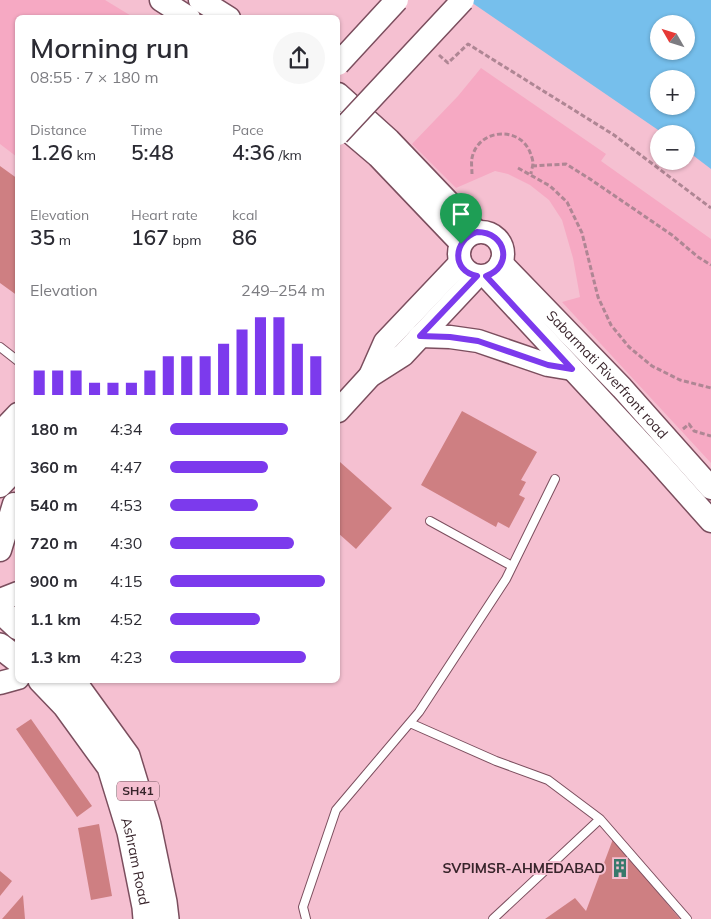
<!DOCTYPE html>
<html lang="en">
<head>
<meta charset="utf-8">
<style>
  body { margin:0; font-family:Mulish,sans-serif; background:#f7f7f7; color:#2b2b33; height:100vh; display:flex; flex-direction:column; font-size:19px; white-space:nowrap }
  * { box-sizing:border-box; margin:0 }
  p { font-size:16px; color:#7c7c81 }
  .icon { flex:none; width:28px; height:28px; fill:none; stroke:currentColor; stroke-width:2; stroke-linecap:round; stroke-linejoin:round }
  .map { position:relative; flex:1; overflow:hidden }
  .panel { position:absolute; left:15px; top:15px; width:325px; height:668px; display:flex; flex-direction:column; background:#fff; border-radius:8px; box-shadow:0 1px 4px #0004 }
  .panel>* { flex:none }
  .needle { width:32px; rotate:309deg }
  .controls { position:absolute; left:650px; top:15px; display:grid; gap:10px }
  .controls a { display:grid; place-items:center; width:45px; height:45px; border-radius:50%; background:#fff; box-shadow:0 1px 4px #0004; font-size:25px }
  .pin { position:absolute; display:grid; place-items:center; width:42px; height:42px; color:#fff; margin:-51px -21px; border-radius:50% 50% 50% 0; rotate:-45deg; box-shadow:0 0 5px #0007 }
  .pin .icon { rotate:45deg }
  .round { display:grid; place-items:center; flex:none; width:52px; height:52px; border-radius:26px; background:#f7f7f7 }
  .head { display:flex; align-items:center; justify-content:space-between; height:85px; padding:0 15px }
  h1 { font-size:28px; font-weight:600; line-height:38px }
  .metrics { display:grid; grid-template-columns:repeat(3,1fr); gap:8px; height:85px; padding:5px 15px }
  .metrics div { display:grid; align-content:center }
  .metrics b { font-size:21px; font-weight:600 }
  .metrics small { font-size:14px; font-weight:400 }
  .metrics p { font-size:14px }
  .chart { height:140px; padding:10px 15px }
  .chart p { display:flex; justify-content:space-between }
  .chart svg { width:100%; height:90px; margin-top:5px; stroke:#7c3aed; stroke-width:6 }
  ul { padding:0 15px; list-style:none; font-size:16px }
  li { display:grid; grid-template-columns:80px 60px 1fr; align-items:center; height:38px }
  li i { height:12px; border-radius:6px; background:#7c3aed }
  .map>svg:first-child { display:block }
  .green { fill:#f6a9c3 }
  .water { fill:#76bfec; fill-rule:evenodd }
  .building { fill:#ce7f82 }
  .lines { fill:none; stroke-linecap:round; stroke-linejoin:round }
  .lane-casing { stroke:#7b4e5e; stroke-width:10 }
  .secondary-casing { stroke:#7b4e5e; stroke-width:25 }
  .primary-casing { stroke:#7b4e5e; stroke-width:28 }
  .path { stroke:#af8694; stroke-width:3; stroke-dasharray:5 2.5; stroke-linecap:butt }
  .lane { stroke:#fff; stroke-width:8 }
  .secondary { stroke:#fff; stroke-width:22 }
  .primary { stroke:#fff; stroke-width:25 }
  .secondary-bridge-casing { stroke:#7b4e5e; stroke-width:25; stroke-linecap:butt }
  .secondary-bridge { stroke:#fff; stroke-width:22 }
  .route-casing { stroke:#fff; stroke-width:10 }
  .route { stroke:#7c3aed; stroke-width:6 }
  .labels { text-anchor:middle; stroke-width:4; stroke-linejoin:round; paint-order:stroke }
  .shield { fill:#f5c0d1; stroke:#71535d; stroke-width:1 }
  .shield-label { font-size:12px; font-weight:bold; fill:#38242b }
  .street-label { font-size:14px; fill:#38242b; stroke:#f5c0d1 }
  .poi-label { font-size:14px; font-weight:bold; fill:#38242b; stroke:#f5c0d1; text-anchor:end }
</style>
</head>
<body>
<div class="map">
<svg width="711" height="919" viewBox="0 0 711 919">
  <rect width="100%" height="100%" fill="#f5c0d1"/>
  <path class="green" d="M0,0H105L133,17L18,18L17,157L0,144Z
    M481,68L606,154L601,161L711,239V463L562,302L580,297L573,258L562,220L549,200L530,185L508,174L495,171L456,188L412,144L458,96Z"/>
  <path class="water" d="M468,0H711V169L686,150V134H664ZM659,24H686V51H659ZM659,79H686V106H659Z"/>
  <path class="building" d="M0,166L18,179V296L0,283Z
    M462,411L537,452L521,480L526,482L519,495L525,498L509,528L498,522L496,527L421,485Z
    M340,462L392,508L356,549L338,533V465Z
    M31,719L92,806L77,817L16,729Z
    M99,824L112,896L91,900L78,828Z
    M613,839L680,919H545L575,898L586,911Z
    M0,871L12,881L0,896Z
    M23,895L25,919H2Z"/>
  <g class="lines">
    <g class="lane-casing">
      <path id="lane" d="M0,347L18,361
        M430,521L512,566
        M410,723L496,761L548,780L600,819
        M306,919L303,907L336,810L419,712L506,579L555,479
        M493,919L600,819L687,919"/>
    </g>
    <g class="secondary-casing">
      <g id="secondary">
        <path d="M161,0L189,18"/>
        <path d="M200,0L229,18"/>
        <path d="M338,94L389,140L477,232"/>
        <path d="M338,122L378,156L461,243"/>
        <circle cx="481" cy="254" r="22"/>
        <path id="s1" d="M501,263L622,388L711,488"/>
        <path d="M486,276L655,458L711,521"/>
        <path d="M420,336L450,337L478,341L548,365L572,369"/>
        <path d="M370,376L385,342L460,263"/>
        <path d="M338,411L370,376L403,355L477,276"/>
        <path d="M0,433L18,414"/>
        <path d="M0,460L18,439"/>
        <path d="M0,486L18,467"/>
        <path d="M0,550L14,504"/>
        <path d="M0,600L18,593"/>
        <path d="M0,683L18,678"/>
      </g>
    </g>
    <g class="primary-casing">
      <g id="primary">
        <path d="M0,610L18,627"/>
        <path d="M0,646L18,660"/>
        <path id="s2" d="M41,680L65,705L110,767L130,832L145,907L146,919"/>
        <path d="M70,680L80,691L127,756L148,825L164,902L166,919"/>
      </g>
    </g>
    <path class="path" d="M439,55L448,63L468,44L614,135L711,208
      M532,166L566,164L590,179L672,235L698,257L711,265
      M518,168L550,186L567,202L582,233L598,297L611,325L629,347L652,366L680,380L711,388
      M472,174C472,169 471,163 472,158C478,128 522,125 531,155C532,157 533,161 533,163C533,166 531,171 531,174
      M683,429L689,424L694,431L711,436"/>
    <use href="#lane" class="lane"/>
    <use href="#secondary" class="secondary"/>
    <use href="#primary" class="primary"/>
    <g class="secondary-bridge-casing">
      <path id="secondary-bridge" d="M338,64L397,0
        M338,134L463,0"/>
    </g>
    <use href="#secondary-bridge" class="secondary-bridge"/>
  </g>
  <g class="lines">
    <g class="route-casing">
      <path id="route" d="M477,232C507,232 513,267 486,276L572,369L548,365L478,341L450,337L420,336L477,276C451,271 453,240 477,232Z"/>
    </g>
    <use href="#route" class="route"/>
  </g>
  <defs>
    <g id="building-bare" transform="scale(1.5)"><path d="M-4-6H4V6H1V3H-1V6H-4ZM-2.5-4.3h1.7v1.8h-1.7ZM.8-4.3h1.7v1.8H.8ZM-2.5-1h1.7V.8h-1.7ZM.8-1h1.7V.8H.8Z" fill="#37796b" stroke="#f5c0d1" stroke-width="2.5" paint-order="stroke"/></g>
  </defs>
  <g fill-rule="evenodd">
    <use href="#building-bare" x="620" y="868"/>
  </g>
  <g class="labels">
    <rect class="shield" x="117" y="781.5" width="42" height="19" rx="4"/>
    <g class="shield-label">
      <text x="138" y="795">SH41</text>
    </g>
    <g class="street-label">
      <text dy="5" stroke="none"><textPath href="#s1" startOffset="154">Sabarmati Riverfront road</textPath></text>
      <text dy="5" stroke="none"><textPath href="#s2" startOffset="209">Ashram Road</textPath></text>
    </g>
    <g class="poi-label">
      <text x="605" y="873">SVPIMSR-AHMEDABAD</text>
    </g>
  </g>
</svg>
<div class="controls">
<a><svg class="needle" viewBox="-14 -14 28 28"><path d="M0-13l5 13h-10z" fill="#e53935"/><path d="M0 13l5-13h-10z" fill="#7c7c81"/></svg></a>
<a>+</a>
<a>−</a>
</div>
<div class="pin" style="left:461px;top:244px;background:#1e9e55"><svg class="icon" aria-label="arrive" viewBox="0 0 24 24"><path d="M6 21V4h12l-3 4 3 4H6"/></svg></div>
<section class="panel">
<div class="head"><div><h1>Morning run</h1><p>08:55 · 7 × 180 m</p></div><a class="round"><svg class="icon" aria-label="share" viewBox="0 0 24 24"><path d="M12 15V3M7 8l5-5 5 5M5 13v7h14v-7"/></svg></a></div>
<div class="metrics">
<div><p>Distance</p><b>1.26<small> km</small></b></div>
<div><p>Time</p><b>5:48</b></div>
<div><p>Pace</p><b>4:36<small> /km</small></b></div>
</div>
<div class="metrics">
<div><p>Elevation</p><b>35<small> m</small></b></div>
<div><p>Heart rate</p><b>167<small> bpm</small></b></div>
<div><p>kcal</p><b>86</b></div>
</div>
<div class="chart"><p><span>Elevation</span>249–254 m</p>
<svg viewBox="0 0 160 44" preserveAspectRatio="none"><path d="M5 44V32M15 44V32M25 44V32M35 44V38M45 44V38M55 44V38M65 44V32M75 44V25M85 44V25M95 44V25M105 44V19M115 44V12M125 44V6M135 44V6M145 44V19M155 44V25"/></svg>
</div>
<ul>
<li><b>180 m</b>4:34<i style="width:76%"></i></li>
<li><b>360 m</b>4:47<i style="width:63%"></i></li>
<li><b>540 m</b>4:53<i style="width:57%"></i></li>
<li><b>720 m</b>4:30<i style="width:80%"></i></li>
<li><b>900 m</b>4:15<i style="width:100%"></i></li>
<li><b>1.1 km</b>4:52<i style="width:58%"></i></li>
<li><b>1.3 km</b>4:23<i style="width:88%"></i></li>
</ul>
</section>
</div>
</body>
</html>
